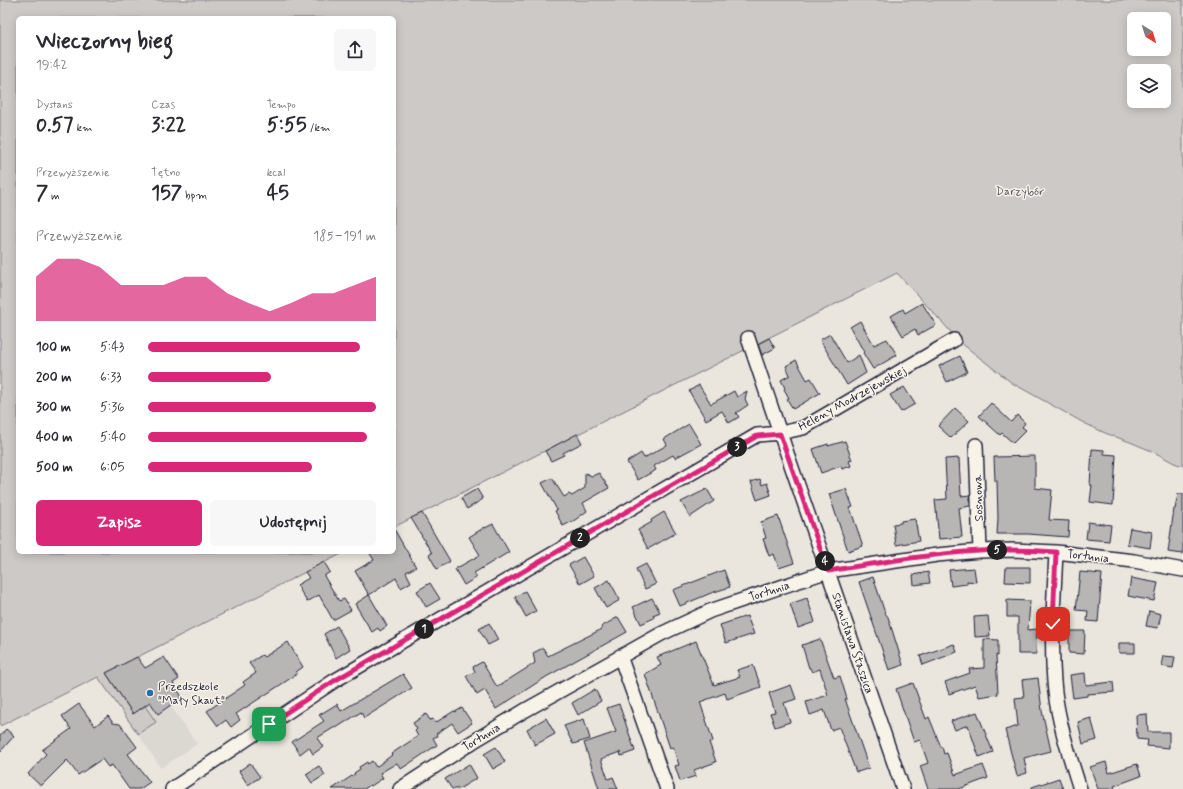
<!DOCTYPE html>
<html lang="pl">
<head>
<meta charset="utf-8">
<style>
  body { margin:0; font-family:Mynerve,sans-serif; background:#f7f7f7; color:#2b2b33; height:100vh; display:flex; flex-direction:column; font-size:15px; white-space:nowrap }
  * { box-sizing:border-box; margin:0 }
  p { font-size:13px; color:#7c7c81 }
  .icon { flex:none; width:22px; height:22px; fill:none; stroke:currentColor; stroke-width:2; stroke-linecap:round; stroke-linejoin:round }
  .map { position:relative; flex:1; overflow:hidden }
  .drawer { position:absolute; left:16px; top:16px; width:380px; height:538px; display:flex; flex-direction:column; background:#fff; border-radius:6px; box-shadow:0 2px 10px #0003 }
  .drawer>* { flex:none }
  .needle { width:26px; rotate:142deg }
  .tools { position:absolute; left:1127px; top:12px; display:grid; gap:8px }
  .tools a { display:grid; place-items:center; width:44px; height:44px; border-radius:6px; background:#fff; box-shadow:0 2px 10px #0003; font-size:20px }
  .pin { position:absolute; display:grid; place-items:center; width:34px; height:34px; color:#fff; margin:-17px; border-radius:8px; box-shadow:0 2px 6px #0006 }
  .km { position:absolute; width:20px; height:20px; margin:-10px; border-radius:50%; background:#222; color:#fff; font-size:11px; line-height:20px; text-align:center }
  .round { display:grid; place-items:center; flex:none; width:42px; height:42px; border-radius:6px; background:#f7f7f7 }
  .head { display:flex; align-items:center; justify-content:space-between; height:68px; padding:0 20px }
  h1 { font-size:22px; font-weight:700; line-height:30px }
  .metrics { display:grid; grid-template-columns:repeat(3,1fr); gap:6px; height:68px; padding:4px 20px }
  .metrics div { display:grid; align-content:center }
  .metrics b { font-size:20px; font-weight:700 }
  .metrics small { font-size:11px; font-weight:400 }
  .metrics p { font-size:11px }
  .chart { height:112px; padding:8px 20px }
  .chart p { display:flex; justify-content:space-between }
  .chart svg { width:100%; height:72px; margin-top:4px; fill:#db2777; opacity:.7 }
  .action { display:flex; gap:8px; margin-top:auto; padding:8px 20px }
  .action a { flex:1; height:46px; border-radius:6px; background:#db2777; color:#fff; font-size:16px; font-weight:700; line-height:46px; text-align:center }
  .action a+a { background:#f7f7f7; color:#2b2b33 }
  ul { padding:0 20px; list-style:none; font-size:13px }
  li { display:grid; grid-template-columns:64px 48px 1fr; align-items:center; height:30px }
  li i { height:10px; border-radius:5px; background:#db2777 }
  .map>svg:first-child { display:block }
  .built { fill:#dbd8d2 }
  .green { fill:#cdc9c6; stroke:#787680; fill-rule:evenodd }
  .building { fill:#b8b6b5; stroke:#22223b }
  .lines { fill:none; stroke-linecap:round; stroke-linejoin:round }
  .street-casing { stroke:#22223b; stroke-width:16 }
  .street { stroke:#f7f3e8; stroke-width:13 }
  .route-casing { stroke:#fff; stroke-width:8 }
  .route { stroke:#db2777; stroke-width:5 }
  .poi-dot { fill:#1f6fb2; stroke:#f7f3e8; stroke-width:1.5 }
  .labels { text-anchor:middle; stroke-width:3; stroke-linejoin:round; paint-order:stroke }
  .park-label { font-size:12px; fill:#555465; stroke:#f7f3e8 }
  .street-label { font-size:12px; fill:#22223b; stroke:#f7f3e8 }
  .poi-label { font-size:12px; fill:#22223b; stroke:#f7f3e8; text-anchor:start }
</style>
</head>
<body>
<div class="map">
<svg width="1183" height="789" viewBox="0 0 1183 789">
  <rect width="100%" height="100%" fill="#eae6de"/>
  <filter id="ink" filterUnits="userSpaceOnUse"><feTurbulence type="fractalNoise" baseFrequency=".025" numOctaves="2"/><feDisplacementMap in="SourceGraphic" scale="8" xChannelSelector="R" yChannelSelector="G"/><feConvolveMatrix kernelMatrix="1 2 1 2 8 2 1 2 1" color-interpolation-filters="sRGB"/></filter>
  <g filter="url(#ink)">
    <path class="built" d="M137,657L197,744L161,768L99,677Z"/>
    <path class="green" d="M0,0H1183V466L1174,463L1154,452L1130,442L1105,433L1084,423L1012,383L961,343L897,273L394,527V18H18V552H345L106,673L133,714L145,706L156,722L138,734L98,677L0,726ZM1134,19H1164V49H1134ZM1134,71H1164V101H1134Z"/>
    <path class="building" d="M922,303L936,325L918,335L915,329L903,336L891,316L903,309L905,313Z
      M860,321L874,345L887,339L897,355L873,369L863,353L864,352L850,327Z
      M830,334L847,363L859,355L866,373L847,385L820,340Z
      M769,338L775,348L762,355L758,344Z
      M960,356L967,372L947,382L939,366Z
      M796,360L807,380L811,378L820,393L793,409L787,399L789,398L784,389L785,388L781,380L790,375L786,366Z
      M699,385L711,404L734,391L737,397L747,391L745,399L748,405L736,413L739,417L729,423L722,411L706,420L689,391Z
      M904,387L915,404L901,412L890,395Z
      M991,403L1011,422L1017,415L1025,423L1022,427L1026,430L1013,443L1002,433L1000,435L979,416Z
      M955,408L969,421L951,438L938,426Z
      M689,424L701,444L675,458L673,455L654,466L656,470L638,480L627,462L641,453L644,458L667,445L664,439Z
      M577,434L582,443L563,453L564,455L551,461L545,451Z
      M845,441L852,460L849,461L851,466L842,469L841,466L821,473L813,449L828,444V446Z
      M1092,449L1104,450V454L1116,455L1113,505L1090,502L1092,485H1090Z
      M1035,456V488L1052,490L1049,520L1069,521L1068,537L1028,534H997L998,518L997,481H995L994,457Z
      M959,458L961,496L970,495V506L959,508L962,537L939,539L935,500L947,499L945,459Z
      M585,473L592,476L599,473L609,488L583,503L587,511L575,520L563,526L555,511L557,510L542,483L552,478L564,497L569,494L572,496L585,488Z
      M760,479L762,485L767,483L771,495L757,500L751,482Z
      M477,489L483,499L467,509L461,498Z
      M707,489L714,501L690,517L681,502Z
      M846,489L853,507L850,508L863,546L848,551L829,494Z
      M1178,494H1183V554L1168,552L1174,509H1175Z
      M664,512L676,533L648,549L638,530L652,522L651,520Z
      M422,513L450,561L437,569L429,555L432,553L411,518Z
      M778,516L794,563L779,568L774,554L769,556L763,539L766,538L761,522Z
      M915,519L919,541L896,545L893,524L901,523V521Z
      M1088,522L1111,525L1109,541L1086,539Z
      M493,524L509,552L474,573L477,577L464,585L455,569L480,555L469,537L485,527V528Z
      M1130,528L1152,532L1150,548L1127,544Z
      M394,529L416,567L406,572L411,582L401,588L396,578L369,595L355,571L374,560L369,552H394Z
      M583,557L594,576L580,584L569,565Z
      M324,562L330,572L324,576L339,601L344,599L351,610L333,620L319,595L307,602L297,585L309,578L305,572Z
      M646,564L656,584L645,589L636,569Z
      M1006,567H1030V583L1005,582Z
      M974,568L976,582L967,581V584L951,586L949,570Z
      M724,570L730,587L711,593L680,606L673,590Z
      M928,572L930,583L914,585L913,575Z
      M1080,572L1102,574L1098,622L1087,621L1088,611L1076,610Z
      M873,577L885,613L888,617L903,665L889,670L859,582Z
      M1131,578L1158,583L1154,601L1128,596Z
      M609,580L620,600L606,608L595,588Z
      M430,583L440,599L426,607L417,591Z
      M525,591L536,611L526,617L515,597Z
      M369,595L387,626L380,631L378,628L372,632L355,604Z
      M652,598L660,612L653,615L654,618L641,624L633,607Z
      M807,598L815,622L798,628L790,604Z
      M1007,600L1030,601L1028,630L1037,629L1036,654H1018V617H1007Z
      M1149,611L1161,614L1158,628L1146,626Z
      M747,616L754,634L726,643L720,625Z
      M988,616L990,636L975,637L974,617Z
      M618,617L627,632L546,677L496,709L485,690L477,695L466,676L475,672L473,667L482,662L497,687L535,663L533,653L543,648L548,656L602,629L601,627Z
      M489,623L498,640L488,645L479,629Z
      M337,626L350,649L336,658L324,634Z
      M1069,631H1085L1084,654L1069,653Z
      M820,639L834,678L840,676L847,699H845L869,768L861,771L856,772L839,727L831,730L824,710L810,715L806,702L828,695L820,669L812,672L810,668H809L802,645Z
      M984,639L998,640V656L996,655L998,694L979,697L975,685L949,694L945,682L970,673L969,669L984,668Z
      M696,641L714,685L740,677L737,670L753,665L761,687L727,699L725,693L700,702L713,741L709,742L716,762L694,770L696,776L680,781L675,766L679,765L673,747L670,748L645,674L661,665L657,657Z
      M288,642L303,667L296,672L297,674L236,714L240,720L231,727L226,720L218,726L207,711L245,685L243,682L256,673L249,663L262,655L264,657Z
      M1119,643H1135V653H1119Z
      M954,644L957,652L923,665L920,656Z
      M1163,656L1175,657L1173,668L1161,666Z
      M137,657L145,668L164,657L179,679L173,683L182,697L158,714L150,702L133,714L106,673Z
      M1085,673L1086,685L1113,682L1114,692L1087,694V696L1073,698L1070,675Z
      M403,674L412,688L364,718L361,712L336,728L335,727L317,738L323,747L313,754L309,747L300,754L292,742L324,721L319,715L337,704L341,711Z
      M1038,678L1042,711L1051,751L1024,758L1027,773L1017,776L1005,730L1018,726L1015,698L1024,697L1022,680Z
      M913,683L926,719L929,717L941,747H942L944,754L947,753L955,775L983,765L988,778L959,789H928L920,766L928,763L920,740L914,742L896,689Z
      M791,685L796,699L784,703L790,722L775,727L770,713L775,712L769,693Z
      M595,689L601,701L578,715L572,703Z
      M79,704L95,726L108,716L113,723L120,724L137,747L128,754L150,782L140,789H129L112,765L108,767L102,759L78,775L67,760L41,786L28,774L46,754L42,750L71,729L62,716Z
      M619,704L635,751L621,756L620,752L601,759L608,779L613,777L618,789H599L584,743L616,732L607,708Z
      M462,708L472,723L458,732L452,723L436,734L437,736L433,738L437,745L401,769L397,763L380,773L383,778L371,786L370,785L364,789H332L355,774L354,773L360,769L359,767L367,762L368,764L372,761L376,767L392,755L391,754L418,736L415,731L417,729L413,723L426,714L430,720L433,719L435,723L454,711L455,712Z
      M977,712L993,752L979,757L968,725L955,730L951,721Z
      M1147,714L1148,732H1169V748L1147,746L1148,740L1137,739L1136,715Z
      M546,718L555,734L535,745L527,729Z
      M1091,718L1097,740L1083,744L1078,722Z
      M584,719L590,739L573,744L564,726Z
      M6,729L14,736L0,752V736Z
      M496,747L505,762L493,769L484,754Z
      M1106,762L1109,773L1137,764L1141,776L1114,786L1115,789H1098L1090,767Z
      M250,763L260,777L248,785L239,771Z
      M469,764L477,778L459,789H452L445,779Z
      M319,766L325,775L312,783L306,774Z
      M1059,778L1063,789H1032V787Z"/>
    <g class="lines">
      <g class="street-casing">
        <path id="street" d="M748,338L780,433L903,789
          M976,445L980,551
          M1056,552C1054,598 1050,646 1055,692C1059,725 1070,757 1080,789
          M620,656L667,789
          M172,789L334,681L757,435L780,433L803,428L954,340
          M400,789L474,741L524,711L661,634L710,611L828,571L937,555L980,551L1013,550L1056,552L1134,561L1183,570"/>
      </g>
      <use href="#street" class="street"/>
    </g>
  </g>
  <g class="lines" filter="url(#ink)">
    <g class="route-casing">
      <path id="route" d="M269,724L334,681L757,436L780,434L828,571C878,563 929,554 980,551C1005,549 1030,550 1056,552L1053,624"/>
    </g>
    <use href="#route" class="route"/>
  </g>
  <circle class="poi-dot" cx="150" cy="693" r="4"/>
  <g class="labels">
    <g class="park-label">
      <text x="1020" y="195">Darzybór</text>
    </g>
    <g class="street-label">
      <text transform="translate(852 398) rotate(-29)" y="4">Heleny Modrzejewskiej</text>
      <text transform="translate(978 498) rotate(-92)" y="4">Sosnowa</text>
      <text transform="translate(1088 556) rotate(7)" y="4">Tortunia</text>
      <text transform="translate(769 591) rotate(-18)" y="4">Tortunia</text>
      <text transform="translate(853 643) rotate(71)" y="4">Stanisława Staszica</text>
      <text transform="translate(481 737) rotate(-32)" y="4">Tortunia</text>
    </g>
    <g class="poi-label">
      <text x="158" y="690">Przedszkole<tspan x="158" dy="14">"Mały Skaut"</tspan></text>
    </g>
  </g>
</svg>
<div class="tools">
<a><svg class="needle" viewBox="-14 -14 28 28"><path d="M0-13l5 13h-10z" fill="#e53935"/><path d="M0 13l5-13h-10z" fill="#7c7c81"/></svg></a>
<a><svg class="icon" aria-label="layers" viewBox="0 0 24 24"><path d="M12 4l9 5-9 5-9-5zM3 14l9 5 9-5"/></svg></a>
</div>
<div class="pin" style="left:269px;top:724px;background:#1e9e55"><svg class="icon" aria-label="arrive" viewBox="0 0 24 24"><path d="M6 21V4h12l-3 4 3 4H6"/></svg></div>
<div class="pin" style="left:1053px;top:624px;background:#d93025"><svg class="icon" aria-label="check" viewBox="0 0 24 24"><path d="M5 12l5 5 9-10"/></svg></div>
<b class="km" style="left:424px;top:629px">1</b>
<b class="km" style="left:580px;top:538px">2</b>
<b class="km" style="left:737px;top:447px">3</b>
<b class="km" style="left:825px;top:561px">4</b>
<b class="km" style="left:997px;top:550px">5</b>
<section class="drawer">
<div class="head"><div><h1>Wieczorny bieg</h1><p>19:42</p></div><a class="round"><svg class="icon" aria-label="share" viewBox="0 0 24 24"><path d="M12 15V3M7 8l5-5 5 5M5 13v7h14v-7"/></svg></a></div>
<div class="metrics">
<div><p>Dystans</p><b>0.57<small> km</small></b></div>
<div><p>Czas</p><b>3:22</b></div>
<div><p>Tempo</p><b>5:55<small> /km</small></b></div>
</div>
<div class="metrics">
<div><p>Przewyższenie</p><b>7<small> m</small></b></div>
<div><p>Tętno</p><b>157<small> bpm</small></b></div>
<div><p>kcal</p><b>45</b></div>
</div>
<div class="chart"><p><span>Przewyższenie</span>185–191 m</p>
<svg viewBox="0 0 160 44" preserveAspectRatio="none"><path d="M0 44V17L10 6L20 6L30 11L40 22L50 22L60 22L70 17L80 17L90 27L100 33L110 38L120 33L130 27L140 27L150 22L160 17V44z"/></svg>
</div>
<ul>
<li><b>100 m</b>5:43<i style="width:93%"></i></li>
<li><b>200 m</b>6:33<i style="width:54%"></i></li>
<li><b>300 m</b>5:36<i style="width:100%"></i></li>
<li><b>400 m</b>5:40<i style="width:96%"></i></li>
<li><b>500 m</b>6:05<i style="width:72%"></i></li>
</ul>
<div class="action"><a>Zapisz</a><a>Udostępnij</a></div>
</section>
</div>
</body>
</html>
